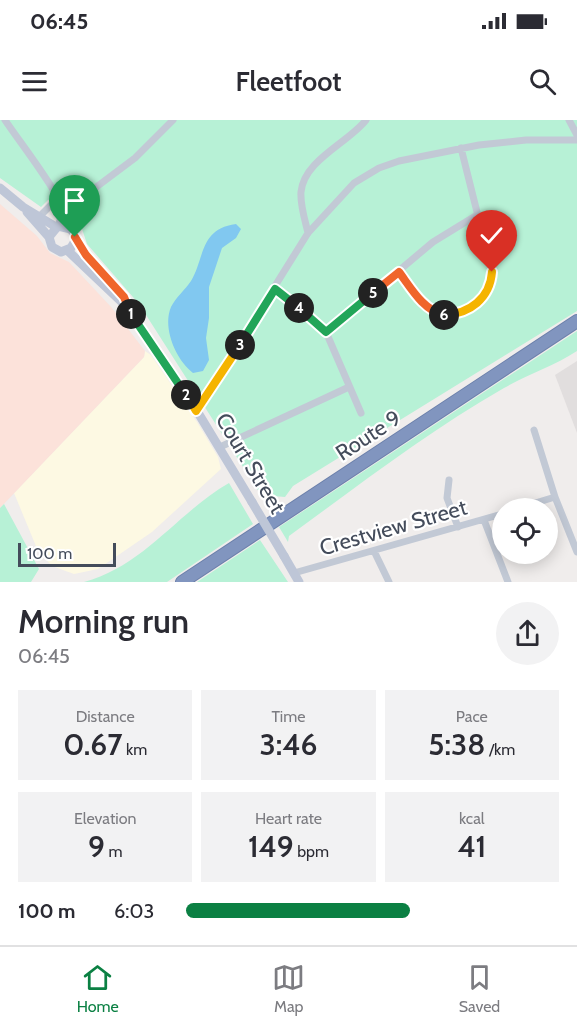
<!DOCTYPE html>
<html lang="en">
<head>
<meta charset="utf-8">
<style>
  body { margin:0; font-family:Cabin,sans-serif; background:#f2f2f3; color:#2b2b33; height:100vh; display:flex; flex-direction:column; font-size:22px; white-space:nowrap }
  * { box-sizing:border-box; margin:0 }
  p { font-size:20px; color:#7c7c81 }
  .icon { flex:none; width:33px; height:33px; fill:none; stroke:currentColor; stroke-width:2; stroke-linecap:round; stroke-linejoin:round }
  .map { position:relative; height:462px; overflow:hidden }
  .side { display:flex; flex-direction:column; background:#fff; flex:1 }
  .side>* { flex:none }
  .buttons { position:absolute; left:492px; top:378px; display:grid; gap:12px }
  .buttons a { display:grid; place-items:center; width:66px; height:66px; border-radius:50%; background:#fff; box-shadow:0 3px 15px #0003; font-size:30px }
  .scale { position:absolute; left:18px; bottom:15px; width:98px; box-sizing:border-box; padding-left:6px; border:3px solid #444c5b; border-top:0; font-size:16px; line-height:21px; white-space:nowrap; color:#444c5b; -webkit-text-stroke:4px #fff; paint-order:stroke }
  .pin { position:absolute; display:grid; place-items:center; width:51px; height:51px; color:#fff; margin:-62px -26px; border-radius:50% 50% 50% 0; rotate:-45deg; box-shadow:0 0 6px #0007 }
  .pin .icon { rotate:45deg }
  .km { position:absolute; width:30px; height:30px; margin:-15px; border-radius:50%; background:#222; color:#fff; font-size:16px; line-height:30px; text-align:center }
  .round { display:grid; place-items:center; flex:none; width:63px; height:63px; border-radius:32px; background:#f2f2f3 }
  .summary { display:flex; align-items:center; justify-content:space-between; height:102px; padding:0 18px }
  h1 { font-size:33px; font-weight:600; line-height:45px }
  .metrics { display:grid; grid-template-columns:repeat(3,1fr); gap:9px; height:102px; padding:6px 18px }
  .metrics div { display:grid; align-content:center; border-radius:0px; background:#f2f2f3; text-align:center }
  .metrics b { font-size:30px; font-weight:600 }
  .metrics small { font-size:16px; font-weight:400 }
  .metrics p { font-size:16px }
  ul { padding:0 18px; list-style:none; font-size:20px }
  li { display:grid; grid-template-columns:96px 72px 1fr; align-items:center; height:45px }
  li i { height:15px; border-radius:8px; background:#0b8043 }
  .status { display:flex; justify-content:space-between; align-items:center; height:42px; padding:0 30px; background:#fff; direction:ltr }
  .status svg { height:16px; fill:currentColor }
  header { display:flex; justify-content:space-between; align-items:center; height:78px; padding:0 18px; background:#fff; font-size:27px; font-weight:600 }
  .dock { display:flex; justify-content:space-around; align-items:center; height:84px; border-top:2px solid #e1e1e2; background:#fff; font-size:16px; color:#7c7c81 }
  .dock a { display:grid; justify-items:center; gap:3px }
  .dock .selected { color:#0b8043 }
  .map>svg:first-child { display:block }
  .commercial { fill:#fdf9e3 }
  .education { fill:#e1dede }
  .medical { fill:#fce2da }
  .green { fill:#b7f1d6 }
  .water { fill:#81c8f0 }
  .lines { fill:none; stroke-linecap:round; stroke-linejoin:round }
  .highway-casing { stroke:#6c80ab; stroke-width:14 }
  .street { stroke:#c2c9d5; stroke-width:7 }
  .secondary { stroke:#bec6d7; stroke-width:9 }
  .highway { stroke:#8195bf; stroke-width:12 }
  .secondary-bridge { stroke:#bec6d7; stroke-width:9 }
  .split-1-casing { stroke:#fff; stroke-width:12 }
  .split-2-casing { stroke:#fff; stroke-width:12 }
  .split-3-casing { stroke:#fff; stroke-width:12 }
  .split-4-casing { stroke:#fff; stroke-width:12 }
  .split-5-casing { stroke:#fff; stroke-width:12 }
  .split-6-casing { stroke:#fff; stroke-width:12 }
  .split-7-casing { stroke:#fff; stroke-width:12 }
  .split-1 { stroke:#f0652b; stroke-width:8 }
  .split-2 { stroke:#22a559; stroke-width:8 }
  .split-3 { stroke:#f5b400; stroke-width:8 }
  .split-4 { stroke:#22a559; stroke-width:8 }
  .split-5 { stroke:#22a559; stroke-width:8 }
  .split-6 { stroke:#f0652b; stroke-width:8 }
  .split-7 { stroke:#f5b400; stroke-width:8 }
  .labels { text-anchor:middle; stroke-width:4.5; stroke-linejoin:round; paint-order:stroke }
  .street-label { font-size:22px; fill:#444c5b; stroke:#fff }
</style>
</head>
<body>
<div class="status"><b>06:45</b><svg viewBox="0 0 49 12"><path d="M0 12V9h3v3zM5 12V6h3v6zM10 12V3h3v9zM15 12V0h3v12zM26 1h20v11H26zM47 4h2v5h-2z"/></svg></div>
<header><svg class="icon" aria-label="menu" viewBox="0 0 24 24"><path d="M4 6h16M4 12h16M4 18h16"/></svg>Fleetfoot<svg class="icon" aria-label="search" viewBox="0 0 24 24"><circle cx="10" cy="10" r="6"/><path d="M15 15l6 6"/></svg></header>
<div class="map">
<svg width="577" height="462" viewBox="0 0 577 462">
  <rect width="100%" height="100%" fill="#f0edec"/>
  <path class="commercial" d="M145,231L151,235L197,302L218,337L221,349L152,412L98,449L74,454L52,446L38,431L14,373L144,237Z"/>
  <path class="education" d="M577,241V313L555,255Z"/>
  <path class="medical" d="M0,84L37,116L50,133L69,142L112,188L145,231L144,237L0,388Z"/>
  <path class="green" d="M0,0H577V191L293,366L285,377L261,375L139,184L87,124L75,88L61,75L48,80L41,87L0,58Z
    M577,211V231C554,246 528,254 504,268C429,311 359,365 289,416L288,422L279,407Z
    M229,363L253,404L167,462H84C144,446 177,393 229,363Z
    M4,384L39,449L31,462H0V388Z
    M260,420L288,462H197Z"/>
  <path class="water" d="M236,104L241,109L236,118L222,128L209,167V198L206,218L209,240L203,251L193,253C176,240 162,208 171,187C176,177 185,170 191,161C205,138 199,109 236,104Z"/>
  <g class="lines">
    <g class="highway-casing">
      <path id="highway" d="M182,462L577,201"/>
    </g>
    <path class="street" d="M5,0C23,27 66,80 71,109
      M569,0L577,15
      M39,97L57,79
      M58,106L63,92L135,38L173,0
      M308,113C305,100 300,85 301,72C304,40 348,23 366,0
      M399,152C409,165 419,181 432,191C450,202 480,188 488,170C491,164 491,158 492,152L461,28
      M275,169L326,212L361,293
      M326,212L433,122L477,95
      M197,291L308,113L354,63L379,48L399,41L479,25L526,20H577
      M534,310L555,377L577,432
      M220,327L349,267
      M449,360L447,378L458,407
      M519,388L555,377
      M484,400L508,462
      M374,431L389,462
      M294,453L502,394"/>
    <path class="secondary" d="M0,68L23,87L56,107
      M27,92L49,117
      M75,121L71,128L61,132L52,127L49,117L58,106L71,109C77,117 78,126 85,134C99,150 121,165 126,186L197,291L252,382
      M68,131L126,186
      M284,436L299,462"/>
    <use href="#highway" class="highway"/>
    <path class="secondary-bridge" d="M252,382L284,436"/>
  </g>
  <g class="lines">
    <g class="split-1-casing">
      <path id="split-1" d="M75,117L86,135L124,177L131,194"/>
    </g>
    <g class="split-2-casing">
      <path id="split-2" d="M131,194L186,275"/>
    </g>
    <g class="split-3-casing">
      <path id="split-3" d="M186,275L196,291L240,225"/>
    </g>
    <g class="split-4-casing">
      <path id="split-4" d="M240,225L275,169L299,188"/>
    </g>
    <g class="split-5-casing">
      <path id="split-5" d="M299,188L326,212L373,173"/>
    </g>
    <g class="split-6-casing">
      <path id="split-6" d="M373,173L399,152C411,168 423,190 444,195"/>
    </g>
    <g class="split-7-casing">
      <path id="split-7" d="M444,195C470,194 490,178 492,152"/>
    </g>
    <use href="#split-1" class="split-1"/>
    <use href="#split-2" class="split-2"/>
    <use href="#split-3" class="split-3"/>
    <use href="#split-4" class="split-4"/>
    <use href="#split-5" class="split-5"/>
    <use href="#split-6" class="split-6"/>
    <use href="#split-7" class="split-7"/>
  </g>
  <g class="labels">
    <g class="street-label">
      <text transform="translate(368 315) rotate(-33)" y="8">Route 9</text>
      <text transform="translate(251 343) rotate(59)" y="8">Court Street</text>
      <text transform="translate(393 407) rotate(-16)" y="8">Crestview Street</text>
    </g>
  </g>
</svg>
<div class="buttons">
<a><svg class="icon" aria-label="locate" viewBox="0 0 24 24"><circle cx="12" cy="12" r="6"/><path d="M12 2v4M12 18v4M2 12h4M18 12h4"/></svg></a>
</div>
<div class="scale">100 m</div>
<div class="pin" style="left:75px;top:117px;background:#1e9e55"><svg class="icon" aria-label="arrive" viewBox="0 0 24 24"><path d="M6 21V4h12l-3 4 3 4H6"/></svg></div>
<div class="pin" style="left:492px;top:152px;background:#d93025"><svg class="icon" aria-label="check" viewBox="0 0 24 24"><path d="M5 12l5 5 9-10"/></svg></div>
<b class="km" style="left:131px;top:194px">1</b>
<b class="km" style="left:186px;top:275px">2</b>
<b class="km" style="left:240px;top:225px">3</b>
<b class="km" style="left:299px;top:188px">4</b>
<b class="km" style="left:373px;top:173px">5</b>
<b class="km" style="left:444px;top:195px">6</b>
</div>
<section class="side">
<div class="summary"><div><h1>Morning run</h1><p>06:45</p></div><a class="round"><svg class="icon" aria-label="share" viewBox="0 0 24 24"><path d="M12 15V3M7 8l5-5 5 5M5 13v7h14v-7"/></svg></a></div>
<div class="metrics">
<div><p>Distance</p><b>0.67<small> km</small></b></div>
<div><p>Time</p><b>3:46</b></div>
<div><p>Pace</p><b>5:38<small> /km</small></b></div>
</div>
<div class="metrics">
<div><p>Elevation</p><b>9<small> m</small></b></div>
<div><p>Heart rate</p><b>149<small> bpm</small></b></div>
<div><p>kcal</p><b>41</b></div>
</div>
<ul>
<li><b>100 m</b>6:03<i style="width:60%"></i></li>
</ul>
</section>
<nav class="dock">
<a class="selected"><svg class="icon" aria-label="home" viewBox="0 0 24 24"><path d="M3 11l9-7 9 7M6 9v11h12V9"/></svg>Home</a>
<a><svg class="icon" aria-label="map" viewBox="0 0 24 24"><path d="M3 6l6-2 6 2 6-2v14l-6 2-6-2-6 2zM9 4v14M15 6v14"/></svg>Map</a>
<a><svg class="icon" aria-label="saved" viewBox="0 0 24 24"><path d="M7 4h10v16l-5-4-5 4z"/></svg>Saved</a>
</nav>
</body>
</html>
